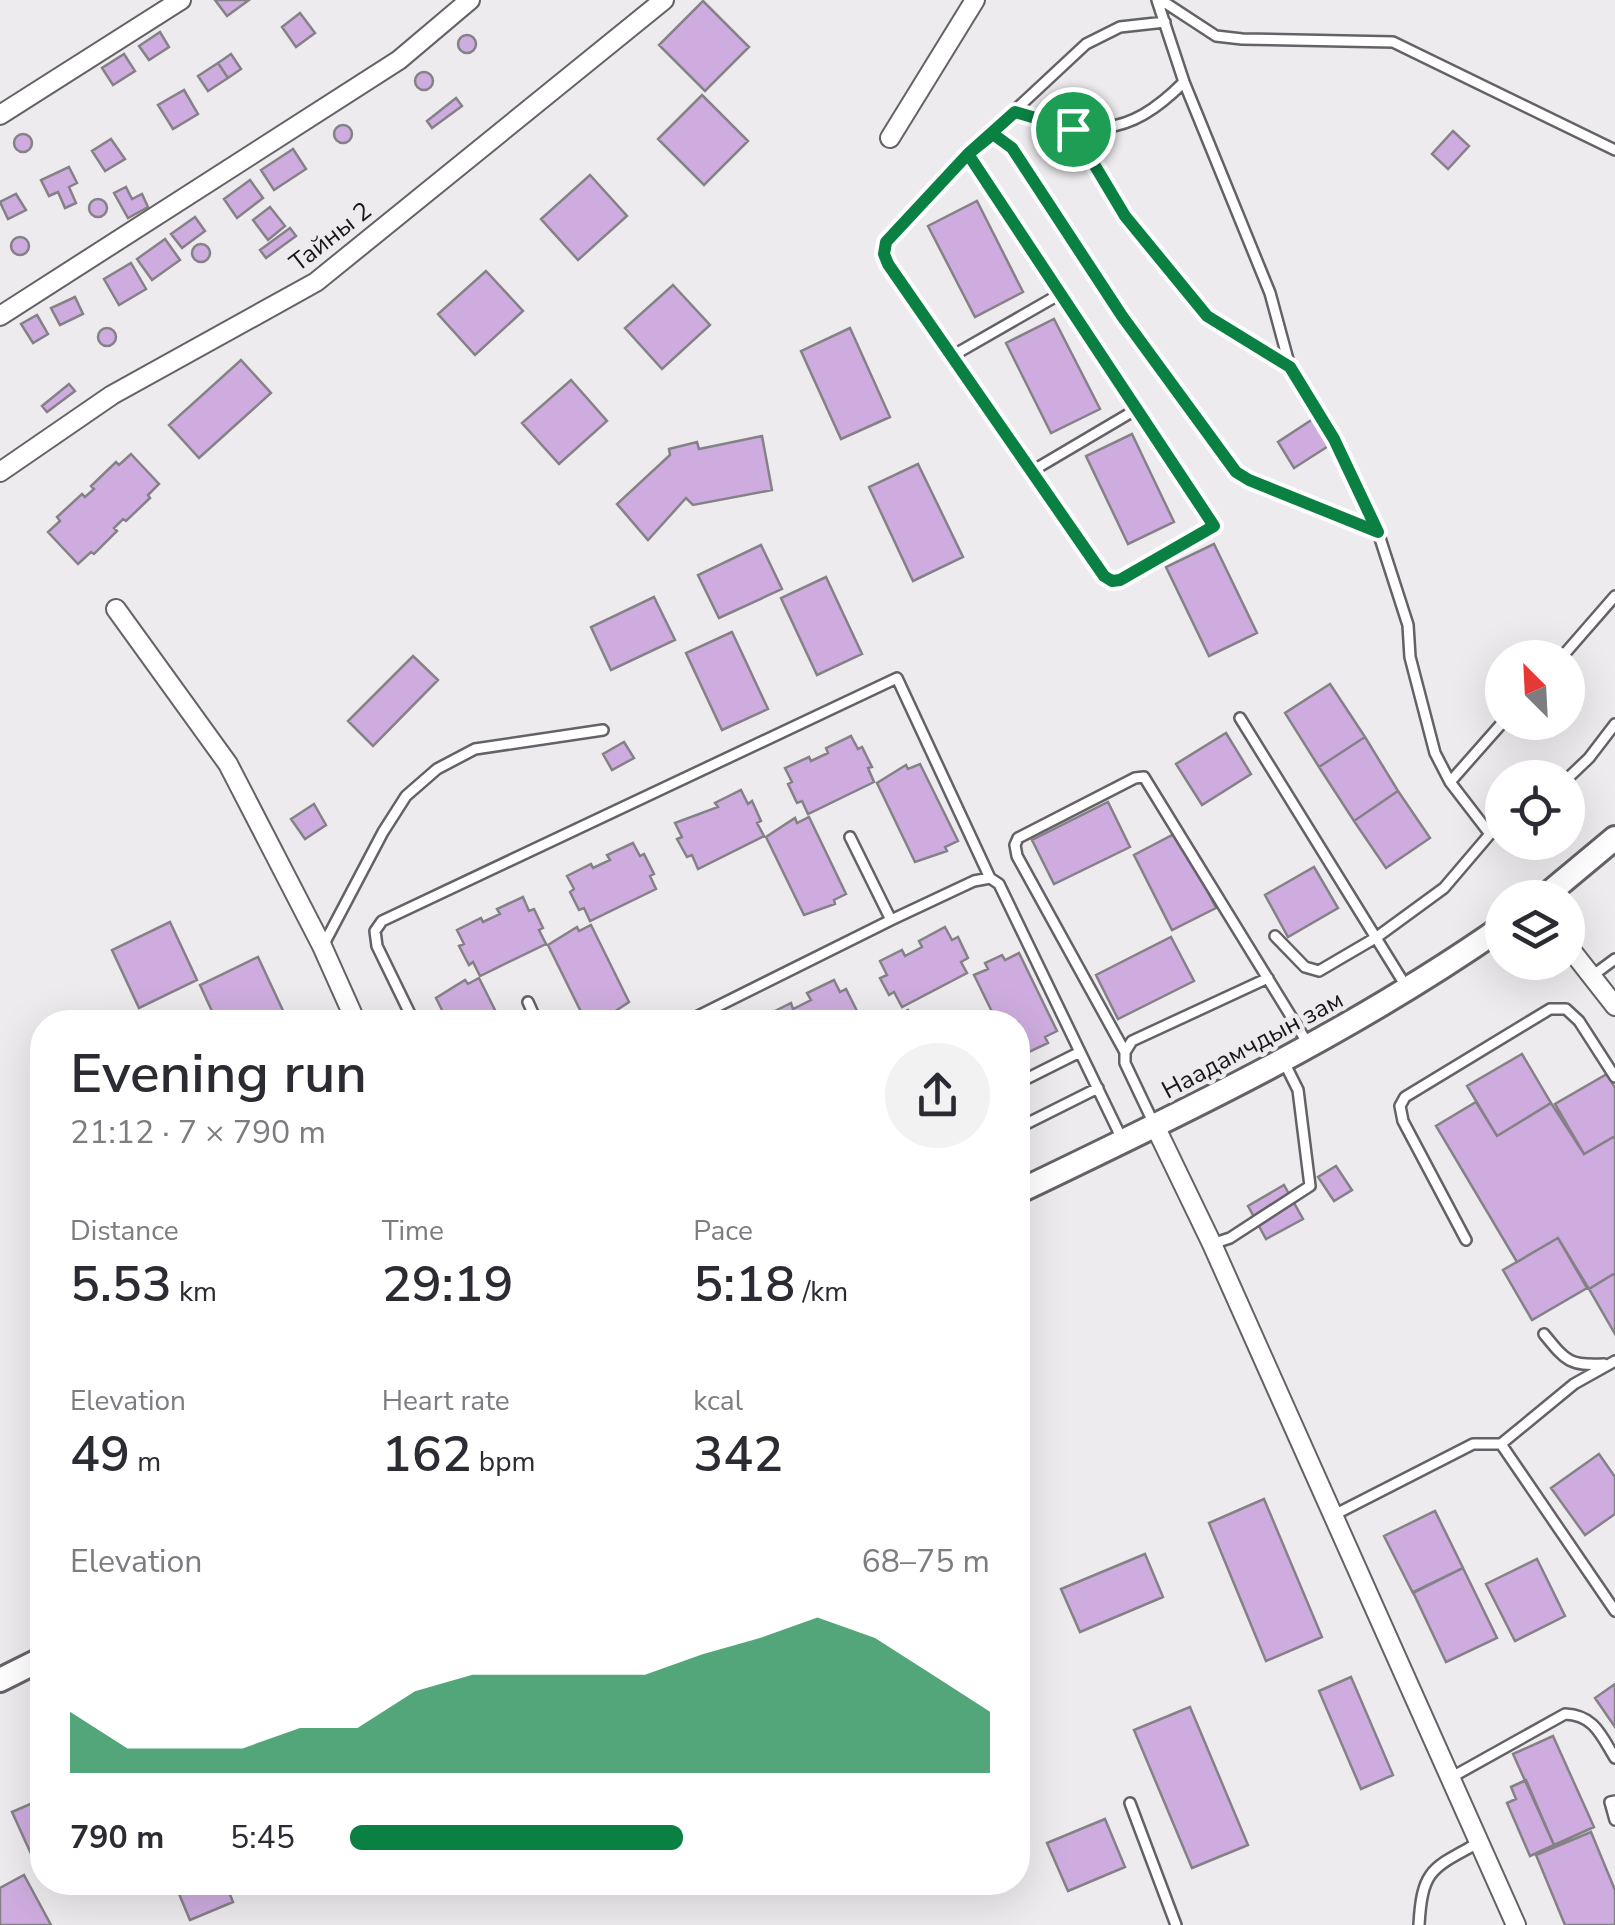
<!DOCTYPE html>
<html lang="en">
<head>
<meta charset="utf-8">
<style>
  body { margin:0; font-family:"Nunito Sans",sans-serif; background:#f2f2f3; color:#2b2b33; height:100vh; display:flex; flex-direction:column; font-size:38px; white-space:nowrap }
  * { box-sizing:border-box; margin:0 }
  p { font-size:32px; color:#7c7c81 }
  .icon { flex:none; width:55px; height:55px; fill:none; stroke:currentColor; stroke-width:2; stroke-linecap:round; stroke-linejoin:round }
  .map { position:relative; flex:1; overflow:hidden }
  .panel { position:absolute; left:30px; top:1010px; width:1000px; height:885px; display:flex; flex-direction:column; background:#fff; border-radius:40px; box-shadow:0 10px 40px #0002 }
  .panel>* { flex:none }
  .needle { width:65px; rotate:336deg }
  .controls { position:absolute; left:1485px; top:640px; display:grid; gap:20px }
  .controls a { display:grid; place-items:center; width:100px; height:100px; border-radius:50%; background:#fff; box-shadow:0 10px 40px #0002; font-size:50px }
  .pin { position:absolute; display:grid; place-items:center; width:85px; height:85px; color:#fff; margin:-42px; border:5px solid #fff; border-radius:50%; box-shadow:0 2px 10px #0007 }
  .round { display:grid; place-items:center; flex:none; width:105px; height:105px; border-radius:52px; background:#f2f2f3 }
  .head { display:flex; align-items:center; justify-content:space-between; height:170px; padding:0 40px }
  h1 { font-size:55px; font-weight:600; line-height:75px }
  .stats { display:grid; grid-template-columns:repeat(3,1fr); gap:15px; height:170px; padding:10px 40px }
  .stats div { display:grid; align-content:center }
  .stats b { font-size:50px; font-weight:600 }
  .stats small { font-size:28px; font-weight:400 }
  .stats p { font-size:28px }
  .chart { height:280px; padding:20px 40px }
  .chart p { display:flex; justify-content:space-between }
  .chart svg { width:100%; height:180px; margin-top:10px; fill:#0b8043; opacity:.7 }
  ul { padding:0 40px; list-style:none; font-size:32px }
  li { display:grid; grid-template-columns:160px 120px 1fr; align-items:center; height:75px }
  li i { height:25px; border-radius:12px; background:#0b8043 }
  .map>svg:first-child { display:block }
  .building { fill:#ceacdf; stroke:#858287; stroke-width:2.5 }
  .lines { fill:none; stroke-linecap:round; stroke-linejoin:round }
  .service-casing { stroke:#646266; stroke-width:14 }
  .minor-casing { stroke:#646266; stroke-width:22 }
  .secondary-casing { stroke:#646266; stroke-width:28 }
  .service { stroke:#fff; stroke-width:9 }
  .minor { stroke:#fff; stroke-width:18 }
  .secondary { stroke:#fff; stroke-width:22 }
  .route-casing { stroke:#fff; stroke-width:20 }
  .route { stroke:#0b8043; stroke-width:12 }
  .labels { text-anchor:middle; stroke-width:9; stroke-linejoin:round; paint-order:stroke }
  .street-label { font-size:25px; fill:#181718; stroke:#eeebef }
</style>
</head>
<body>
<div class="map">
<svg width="1615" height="1925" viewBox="0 0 1615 1925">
  <rect width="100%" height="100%" fill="#eeebef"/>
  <path class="building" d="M215,0H249L227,16Z
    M703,1L749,47L705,91L659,45Z
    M300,13L315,33L296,47L282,27Z
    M160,32L169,47L149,60L139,46Z
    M458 44a9 9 0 1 1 18 0a9 9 0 1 1-18 0Z
    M124,54L135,71L113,85L102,68Z
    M231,54L241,69L228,78L218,63Z
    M218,63L228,78L208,91L198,76Z
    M415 81a9 9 0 1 1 18 0a9 9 0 1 1-18 0Z
    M184,90L198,114L173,129L158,105Z
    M702,95L748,141L704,185L658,139Z
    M456,98L462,106L432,128L427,121Z
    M334 134a9 9 0 1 1 18 0a9 9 0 1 1-18 0Z
    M1453,131L1469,146L1448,169L1432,154Z
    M14 143a9 9 0 1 1 18 0a9 9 0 1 1-18 0Z
    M111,139L125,159L105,171L92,151Z
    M293,149L306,169L274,190L261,170Z
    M69,167L77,183L69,187L76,203L65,208L58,192L49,196L41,180Z
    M590,175L627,216L578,260L541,219Z
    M250,180L263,198L237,218L224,199Z
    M126,187L132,199L142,194L148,207L128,218L114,193Z
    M16,194L26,210L8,219L0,202Z
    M89 208a9 9 0 1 1 18 0a9 9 0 1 1-18 0Z
    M977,201L1023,292L975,317L928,226Z
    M270,207L285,226L268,240L253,220Z
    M195,217L205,231L182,248L171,234Z
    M290,228L296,236L266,258L260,250Z
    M11 246a9 9 0 1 1 18 0a9 9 0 1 1-18 0Z
    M165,239L180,260L152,280L137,259Z
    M192 253a9 9 0 1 1 18 0a9 9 0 1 1-18 0Z
    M131,263L146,289L119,305L104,279Z
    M486,271L523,311L475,355L438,314Z
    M673,285L710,325L662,369L625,328Z
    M75,297L83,314L60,325L51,308Z
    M37,315L48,334L33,343L21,324Z
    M1054,319L1100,409L1051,433L1006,343Z
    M98 337a9 9 0 1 1 18 0a9 9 0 1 1-18 0Z
    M850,328L890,417L841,439L801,351Z
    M241,360L271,393L199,458L169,425Z
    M571,380L607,421L559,464L522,423Z
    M69,384L75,391L47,412L42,406Z
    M1313,419L1330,445L1294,468L1278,442Z
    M1132,434L1174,522L1128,544L1086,456Z
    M762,436L772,490L693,505L686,498L648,540L617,504L670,455L669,449L697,442L699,449Z
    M131,454L159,484L148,495L150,498L126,521L123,519L114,528L117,531L94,554L91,552L78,564L48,532L60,521L57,517L82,494L85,497L94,489L91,486L116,462L119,465Z
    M918,464L963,557L913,581L869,487Z
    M1214,544L1257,633L1209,656L1166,567Z
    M761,545L782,589L719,618L698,575Z
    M826,577L862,654L817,675L781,598Z
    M654,597L675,640L611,670L591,627Z
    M732,632L768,709L722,730L686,653Z
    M413,656L438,680L373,746L348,721Z
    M1330,684L1365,737L1319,767L1285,713Z
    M1226,733L1251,774L1202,805L1176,764Z
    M851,736L858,749L862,747L872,767L868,768L874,782L808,814L802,801L797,803L788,784L792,782L785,768L809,757L811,761L828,753L826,748Z
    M1365,737L1398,791L1354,821L1319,767Z
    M624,742L634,758L612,770L603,754Z
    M920,764L958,841L945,847L947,851L915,862L877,783L906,765L908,769Z
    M741,790L748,804L752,801L761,821L757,823L764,836L698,869L692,855L687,857L677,839L682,837L675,823L718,807L715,803Z
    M1398,791L1430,838L1386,868L1354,821Z
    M1108,802L1130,847L1054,884L1032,840Z
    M314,804L326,825L305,839L291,819Z
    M809,817L846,894L834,900L835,904L804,915L766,837L795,818L797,823Z
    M1178,832L1216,908L1172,930L1134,855Z
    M633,843L640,856L644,854L654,874L650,876L656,889L590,921L584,908L579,910L570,892L574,889L567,876L591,864L593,868L610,860L607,855Z
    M1314,867L1338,908L1288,937L1265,895Z
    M523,897L529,911L534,909L543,928L539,930L546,944L480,976L473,962L469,965L459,946L464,944L457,930L481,918L483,922L500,914L497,909Z
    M170,922L197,980L139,1008L112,950Z
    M591,925L629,1002L602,1020L601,1016L586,1022L548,945L577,927L579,931Z
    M945,927L952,940L958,937L968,958L961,962L967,973L902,1007L894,992L889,995L880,978L887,975L880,961L902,950L905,956L922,947L919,941Z
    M1171,937L1194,981L1118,1019L1096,975Z
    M1019,953L1057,1031L1045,1037L1048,1043L1029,1052L1027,1046L1018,1051V1022H997L974,975L988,969L985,963L1002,955L1005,960Z
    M258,957L285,1015L270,1022H217L200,985Z
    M479,978L501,1022H448L436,998L465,980L468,984Z
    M834,980L840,992L846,989L857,1011L850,1014L854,1022H773L769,1014L791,1003L793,1009L811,1000L807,993Z
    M908,1010L914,1022L874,1020L891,1012L894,1017Z
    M1522,1054L1551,1103L1497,1136L1467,1086Z
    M1607,1074L1615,1088V1136L1584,1154L1555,1104Z
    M1476,1102L1497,1136L1551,1103L1584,1154L1615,1136V1273L1589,1289L1558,1238L1517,1262L1436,1126Z
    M1336,1166L1352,1190L1334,1201L1318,1177Z
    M1284,1185L1303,1219L1266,1239L1248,1206Z
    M1558,1238L1587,1288L1532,1320L1503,1270Z
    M1615,1273V1334L1589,1289Z
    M1599,1454L1615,1477V1514L1585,1535L1551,1488Z
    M1264,1499L1322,1637L1266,1661L1209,1523Z
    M1435,1511L1463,1568L1413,1593L1384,1536Z
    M1145,1554L1163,1597L1080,1632L1061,1589Z
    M1537,1559L1565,1616L1515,1641L1486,1584Z
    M1463,1568L1497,1638L1446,1662L1413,1592Z
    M1351,1677L1393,1775L1361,1789L1319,1691Z
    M1615,1684V1727L1595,1698Z
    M1190,1707L1248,1845L1192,1868L1134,1730Z
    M1553,1736L1594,1827L1554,1845L1513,1754Z
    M1526,1780L1554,1845L1530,1856L1507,1803L1516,1799L1511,1787Z
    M42,1799V1854L33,1858L12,1812Z
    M1105,1819L1125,1867L1068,1891L1047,1843Z
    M1591,1832L1615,1890V1925H1565L1536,1855Z
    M24,1875L51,1925H0V1888Z
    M174,1882H225L233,1902L190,1920Z"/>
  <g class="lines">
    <g class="service-casing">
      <path id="service" d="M1157,0L1184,82L1270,293L1290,367L1334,439L1378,532L1408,625L1410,657L1435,753L1450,782L1490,834L1502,829
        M1161,0L1216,36L1242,39L1393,42L1615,150
        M1015,111C1090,134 1125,141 1184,82
        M1073,129L1125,216L1207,316L1289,366
        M993,134L1013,147L1122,316L1236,472L1249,480L1378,532
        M968,154L1214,527L1120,580L1111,581L1104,576L888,264L884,254L886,242L968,154L1086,44L1120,27L1165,22
        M952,356L1060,294
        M1032,471L1137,409
        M1561,658L1615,596
        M1240,718L1407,988
        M1568,778L1589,758L1615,724
        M1450,782L1503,722
        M850,837L891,920
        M1275,936L1305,967L1319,971L1377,937L1444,888L1490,834
        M324,944L383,832L406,796L437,769L475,749L603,730
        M1592,976L1615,959
        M528,1002L537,1022
        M414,1022L377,946L375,931L382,921L897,678L990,878
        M686,1022L891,920L974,881L990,878L999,884L1122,1139
        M1125,1052L1017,856L1015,845L1018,838L1135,778L1144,777L1308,1044
        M1018,1083L1080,1052
        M1154,1124L1125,1063V1052L1132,1041L1268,978
        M1018,1128L1098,1088
        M1466,1240L1403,1121L1400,1106L1405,1097L1550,1009H1566L1579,1021L1615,1077
        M1212,1244L1230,1238L1310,1186L1298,1090L1284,1062
        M1544,1334C1566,1361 1569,1366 1604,1364
        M1501,1444L1574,1384L1615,1361
        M1334,1515L1473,1444H1501L1615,1611
        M1452,1777L1565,1714C1594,1715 1601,1735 1615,1758
        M1615,1801L1610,1802L1615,1820
        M1130,1803L1176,1925
        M1419,1925C1422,1868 1433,1868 1480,1842"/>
    </g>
    <g class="minor-casing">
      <path id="minor" d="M0,115L181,0
        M890,138L975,0
        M0,316L399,60L470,0
        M0,472L112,395L316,282L664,0
        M116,609L228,764L322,946L356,1022
        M1568,946L1615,1006
        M1155,1126L1212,1244L1516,1925"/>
    </g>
    <g class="secondary-casing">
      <path id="secondary" d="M1543,898L1615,838
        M1018,1192C1185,1112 1350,1033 1502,927
        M0,1680L42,1659"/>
    </g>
    <use href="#service" class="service"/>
    <use href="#minor" class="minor"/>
    <use href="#secondary" class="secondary"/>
  </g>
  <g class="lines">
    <g class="route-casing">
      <path id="route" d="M1073,129L1015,112L968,154L1214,526L1120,580L1112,581L1104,576L888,264L884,254L886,242L968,154L993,134L1012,148L1122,316L1236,472L1249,480L1378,532L1334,439L1290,367L1207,316L1125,216L1073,129"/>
    </g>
    <use href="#route" class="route"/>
  </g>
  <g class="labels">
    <g class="street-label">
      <text transform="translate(330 236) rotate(-38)" y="9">Тайны 2</text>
      <text transform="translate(1252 1044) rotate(-28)" y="9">Наадамчдын зам</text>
    </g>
  </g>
</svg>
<div class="controls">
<a><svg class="needle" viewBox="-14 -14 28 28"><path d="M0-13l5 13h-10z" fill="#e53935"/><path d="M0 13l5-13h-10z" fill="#7c7c81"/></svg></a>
<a><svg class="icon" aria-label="locate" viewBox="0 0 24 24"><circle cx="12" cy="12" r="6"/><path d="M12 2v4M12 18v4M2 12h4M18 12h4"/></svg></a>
<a><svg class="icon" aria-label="layers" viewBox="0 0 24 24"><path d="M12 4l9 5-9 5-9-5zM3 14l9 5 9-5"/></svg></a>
</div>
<div class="pin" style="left:1073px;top:129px;background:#1e9e55"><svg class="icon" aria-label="arrive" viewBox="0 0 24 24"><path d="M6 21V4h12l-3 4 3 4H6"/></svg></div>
<section class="panel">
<div class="head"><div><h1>Evening run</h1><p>21:12 · 7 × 790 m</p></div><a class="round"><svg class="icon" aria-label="share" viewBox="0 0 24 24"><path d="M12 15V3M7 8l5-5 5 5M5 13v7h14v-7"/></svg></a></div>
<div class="stats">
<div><p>Distance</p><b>5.53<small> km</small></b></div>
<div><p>Time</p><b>29:19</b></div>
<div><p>Pace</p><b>5:18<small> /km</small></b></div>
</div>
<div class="stats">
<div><p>Elevation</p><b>49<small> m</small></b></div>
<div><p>Heart rate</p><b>162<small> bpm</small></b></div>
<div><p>kcal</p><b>342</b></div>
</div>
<div class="chart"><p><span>Elevation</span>68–75 m</p>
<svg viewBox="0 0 160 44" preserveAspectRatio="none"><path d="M0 44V29L10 38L20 38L30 38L40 33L50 33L60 24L70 20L80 20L90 20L100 20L110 15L120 11L130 6L140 11L150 20L160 29V44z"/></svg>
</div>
<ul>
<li><b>790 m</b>5:45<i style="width:52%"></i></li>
</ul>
</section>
</div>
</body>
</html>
